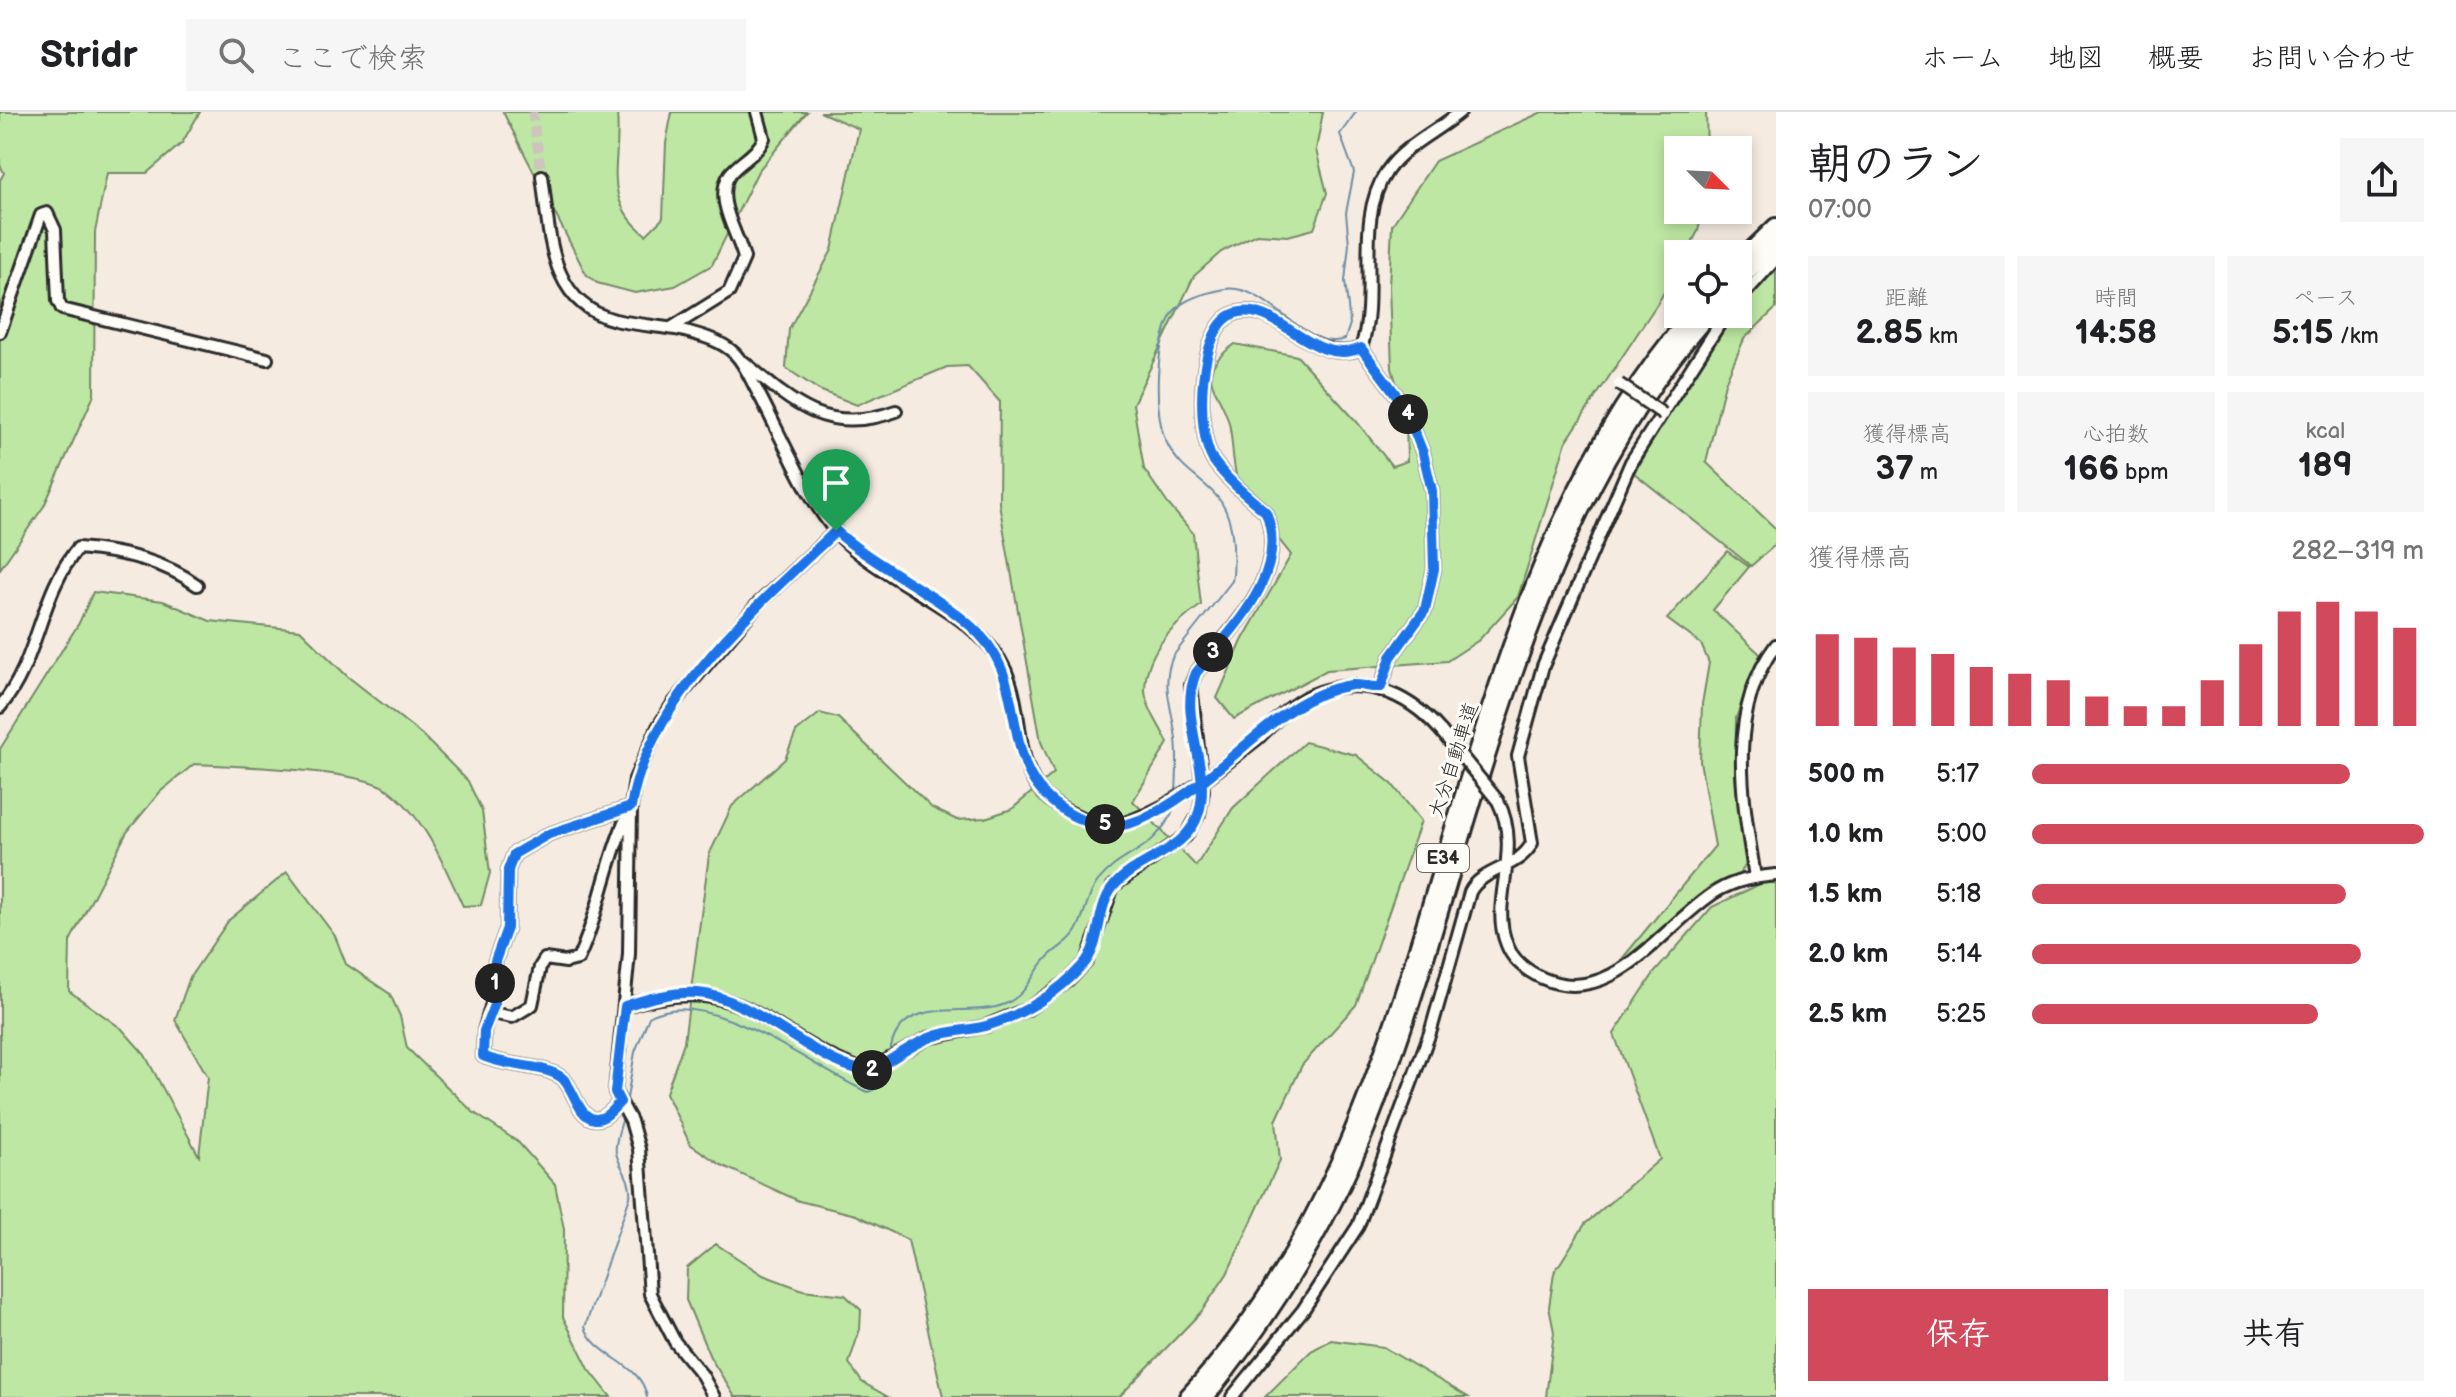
<!DOCTYPE html>
<html lang="ja">
<head>
<meta charset="utf-8">
<style>
  body { margin:0; font-family:"Balsamiq Sans","Klee One",sans-serif; background:#f6f6f6; color:#202124; height:100vh; display:flex; flex-direction:column; font-size:30px; white-space:nowrap }
  * { box-sizing:border-box; margin:0 }
  p { font-size:26px; color:#757577 }
  .icon { flex:none; width:44px; height:44px; fill:none; stroke:currentColor; stroke-width:2; stroke-linecap:round; stroke-linejoin:round }
  .map { position:relative; flex:1; overflow:hidden }
  .side { display:flex; flex-direction:column; background:#fff; width:680px }
  .side>* { flex:none }
  .needle { width:52px; rotate:114deg }
  .fabs { position:absolute; left:1664px; top:24px; display:grid; gap:16px }
  .fabs a { display:grid; place-items:center; width:88px; height:88px; border-radius:0px; background:#fff; box-shadow:0 4px 12px #0003; font-size:40px }
  .pin { position:absolute; display:grid; place-items:center; width:68px; height:68px; color:#fff; margin:-82px -34px; border-radius:50% 50% 50% 0; rotate:-45deg; box-shadow:0 0 8px #0007 }
  .pin .icon { rotate:45deg }
  .km { position:absolute; width:40px; height:40px; margin:-20px; border-radius:50%; background:#222; color:#fff; font-size:22px; line-height:40px; text-align:center }
  .round { display:grid; place-items:center; flex:none; width:84px; height:84px; border-radius:0px; background:#f6f6f6 }
  .head { display:flex; align-items:center; justify-content:space-between; height:136px; padding:0 32px }
  h1 { font-size:44px; font-weight:600; line-height:60px }
  .figures { display:grid; grid-template-columns:repeat(3,1fr); gap:12px; height:136px; padding:8px 32px }
  .figures div { display:grid; align-content:center; border-radius:0px; background:#f6f6f6; text-align:center }
  .figures b { font-size:34px; font-weight:600 }
  .figures small { font-size:22px; font-weight:400 }
  .figures p { font-size:22px }
  .chart { height:224px; padding:16px 32px }
  .chart p { display:flex; justify-content:space-between }
  .chart svg { width:100%; height:144px; margin-top:8px; stroke:#d1495b; stroke-width:6 }
  .button { display:flex; gap:16px; margin-top:auto; padding:16px 32px }
  .button a { flex:1; height:92px; border-radius:0px; background:#d1495b; color:#fff; font-size:32px; font-weight:600; line-height:92px; text-align:center }
  .button a+a { background:#f6f6f6; color:#202124 }
  ul { padding:0 32px; list-style:none; font-size:26px }
  li { display:grid; grid-template-columns:128px 96px 1fr; align-items:center; height:60px }
  li i { height:20px; border-radius:10px; background:#d1495b }
  header { display:flex; align-items:center; gap:48px; box-sizing:border-box; height:112px; padding:0 40px; background:#fff; border-bottom:2px solid #e0e0e0 }
  header strong { font-size:38px }
  nav { display:flex; gap:44px; margin-inline-start:auto; font-size:28px }
  .search { width:560px; height:72px; background:#f6f6f6; display:flex; align-items:center; gap:20px; box-sizing:border-box; padding:0 28px; border-radius:0px; color:#757577; font-size:30px }
  main { display:flex; flex:1; min-height:0 }
  .map>svg:first-child { display:block }
  .green { fill:#bee7a3; stroke:#748967; stroke-width:2 }
  .lines { fill:none; stroke-linecap:round; stroke-linejoin:round }
  .stream { stroke:#6c8da5; stroke-width:2 }
  .minor-tunnel { stroke:#cdc5bd; stroke-width:10; stroke-dasharray:10 5; stroke-linecap:butt }
  .minor-casing { stroke:#2b2b2b; stroke-width:16 }
  .highway-casing { stroke:#2b2b2b; stroke-width:22 }
  .minor { stroke:#fdfcf7; stroke-width:10 }
  .highway { stroke:#fdfcf7; stroke-width:16 }
  .minor-bridge-casing { stroke:#2b2b2b; stroke-width:16; stroke-linecap:butt }
  .minor-bridge { stroke:#fdfcf7; stroke-width:10 }
  .route-casing { stroke:#fff; stroke-width:16 }
  .route { stroke:#1a73e8; stroke-width:10 }
  .labels { text-anchor:middle; stroke-width:6; stroke-linejoin:round; paint-order:stroke }
  .shield { fill:#fdfcf7; stroke:#6a6a68; stroke-width:2 }
  .shield-label { font-size:18px; font-weight:bold; fill:#2b2b2b }
  .street-label { font-size:20px; fill:#2b2b2b; stroke:#fdfcf7 }
</style>
</head>
<body>
<header>
<strong>Stridr</strong>
<div class="search"><svg class="icon" aria-label="search" viewBox="0 0 24 24"><circle cx="10" cy="10" r="6"/><path d="M15 15l6 6"/></svg>ここで検索</div>
<nav><a>ホーム</a><a>地図</a><a>概要</a><a>お問い合わせ</a></nav>
</header>
<main>
<div class="map">
<svg width="1776" height="1285" viewBox="0 0 1776 1285">
  <rect width="100%" height="100%" fill="#f5ebe1"/>
  <filter id="ink" filterUnits="userSpaceOnUse"><feTurbulence type="fractalNoise" baseFrequency=".0125" numOctaves="2"/><feDisplacementMap in="SourceGraphic" scale="16" xChannelSelector="R" yChannelSelector="G"/><feConvolveMatrix kernelMatrix="1 2 1 2 8 2 1 2 1" color-interpolation-filters="sRGB"/></filter>
  <g filter="url(#ink)">
    <path class="green" d="M0,0H200L182,31L147,61H107L95,120L94,283L44,394L0,457V68L4,61L0,53Z
      M503,0H617C622,52 599,85 646,123L663,106L666,31L672,0H807L758,59L712,153L675,174L635,181L597,171L586,162Z
      M820,0H1323L1316,38L1327,81L1314,117L1288,124L1256,122L1221,140L1194,164L1133,292L1144,357L1168,392L1193,421L1201,493C1172,514 1145,540 1145,579C1146,595 1161,616 1168,631L1133,689L1196,754L1233,696L1305,630L1356,643L1392,672L1421,709L1356,893L1302,953L1276,1009L1280,1048L1227,1162L1201,1200L1119,1285H943L908,1128L856,1103L799,1089L721,1053L690,1032L666,981L684,930L709,743L732,694L785,647L796,620L820,601L838,606L932,696L957,708L985,706L1012,697L1054,661L1041,630L999,391L1000,290L968,254L947,255L857,293L819,278L786,256L789,217L832,138L859,17Z
      M1542,0H1706L1707,38H1678V98H1703L1698,119L1686,142H1678V156L1659,189L1566,330L1518,485L1479,528L1447,549L1327,558L1234,607L1217,586L1242,529L1291,443C1277,424 1243,388 1237,367C1232,349 1233,329 1229,311C1220,275 1190,264 1235,232L1297,244L1357,310L1392,354L1407,349L1406,307L1392,256L1389,175L1392,113L1435,49Z
      M1776,153V196L1744,227L1725,271L1706,350L1776,417V432L1751,454L1634,361L1709,228L1732,202H1738V195Z
      M1727,439L1749,455L1713,498L1760,542L1736,606L1735,665L1746,752L1739,763L1671,808L1617,853L1715,734L1700,649L1702,592L1709,551L1701,532L1667,507Z
      M93,480L163,489L210,509L300,518L347,564L421,622L468,669L482,699L490,761L481,793L463,794C444,754 425,704 387,677C357,657 234,654 194,652L160,680L127,720L70,829L69,879L122,917L145,943L199,1044L208,965L175,908L190,865L229,808L287,760L335,824L346,852L390,882L400,904L407,936L473,1000L518,1030L555,1072L564,1117L563,1205L589,1257L611,1285H0V637L79,511Z
      M1762,771H1776V1285H1546L1554,1220L1549,1195L1554,1161L1585,1112L1660,1047L1614,922L1654,861L1712,795Z
      M716,1132L763,1163L803,1178L845,1183L861,1198L860,1217L849,1251L862,1270L888,1285H735L710,1245L686,1188L687,1156Z
      M1331,1228L1383,1235L1468,1285H1265L1311,1239Z"/>
    <g class="lines">
      <path class="stream" d="M1176,680C1177,662 1178,645 1176,627C1173,598 1160,573 1173,544L1232,469C1235,455 1233,446 1233,432C1229,366 1187,376 1166,329C1153,302 1155,222 1175,198C1185,186 1209,180 1225,177C1267,170 1306,242 1345,227L1350,212L1345,169L1349,132L1346,101L1354,60L1340,22L1356,0
        M890,942C897,879 968,908 1005,892C1029,882 1032,860 1049,844C1058,835 1070,830 1076,819C1085,804 1087,783 1098,769C1125,736 1153,744 1175,694
        M626,992L635,940L649,905C708,871 814,958 868,980C883,975 887,968 888,952
        M624,1002C621,1014 614,1030 616,1041C620,1057 632,1067 630,1085L585,1215C596,1247 641,1249 647,1285"/>
      <path class="minor-tunnel" d="M532,0L542,64"/>
      <g class="minor-casing">
        <path id="minor" d="M542,64C550,121 548,191 615,208C637,213 659,214 681,218C700,223 721,228 735,242C746,253 752,271 760,284C781,324 808,388 837,421C878,465 941,485 984,528C1051,594 976,689 1114,714
          M1738,189L1776,147
          M671,216L729,180L744,146C738,121 713,87 730,62C740,49 757,43 764,26L757,0
          M0,220L41,103L47,101L55,118L58,189L62,197L267,247
          M1361,236L1404,293L1423,341L1432,379L1434,457L1425,498L1391,545L1381,575
          M744,250C793,292 828,324 896,299
          M0,595C39,549 39,482 78,436C119,439 164,449 197,473
          M1257,627C1273,612 1289,593 1309,584C1360,562 1406,579 1441,619
          M1498,689C1524,741 1488,788 1507,833C1513,849 1527,859 1542,866C1614,898 1663,812 1717,779C1736,768 1755,765 1776,763
          M1755,765C1743,689 1725,600 1776,533
          M625,894C748,856 764,926 867,959L928,926L986,914L1028,897L1068,869L1087,849L1113,774L1186,724L1199,702L1203,679L1191,573L1196,561C1231,516 1290,464 1266,400C1247,384 1227,368 1213,348C1195,319 1197,213 1236,201C1278,189 1313,256 1361,236C1380,181 1353,109 1387,59C1405,33 1436,20 1460,0
          M491,901L512,905L532,893L540,855L545,847L566,850L578,847C600,800 606,749 628,702
          M620,990C613,997 605,1008 595,1007C577,1005 574,974 561,965C542,952 506,955 483,944L484,919L496,877L495,849L507,816L508,758L514,742L549,722L631,695
          M714,1285L702,1263L675,1230L650,1182L639,1037L631,1009L615,980L629,842L631,695L635,667L658,615L672,593L758,492L836,419
          M1232,1285L1303,1198L1358,1114L1431,918L1470,780C1482,756 1519,757 1532,731L1518,644L1543,554L1631,350L1726,202"/>
      </g>
      <g class="highway-casing">
        <path id="highway" d="M1738,152L1776,115
          M1738,168L1776,131
          M1188,1285C1468,986 1425,510 1693,202
          M1205,1285C1271,1203 1327,1115 1366,1016C1474,745 1509,428 1708,202"/>
      </g>
      <use href="#minor" class="minor"/>
      <use href="#highway" class="highway"/>
      <g class="minor-bridge-casing">
        <path id="minor-bridge" d="M1619,272L1663,302
          M1441,619L1498,689
          M1114,714C1169,700 1213,661 1257,627"/>
      </g>
      <use href="#minor-bridge" class="minor-bridge"/>
    </g>
  </g>
  <g class="lines" filter="url(#ink)">
    <g class="route-casing">
      <path id="route" d="M836,419C760,491 647,588 631,695L549,722L514,742L508,758L507,816L495,849L494,893L484,919L483,944C506,955 542,952 561,965C574,974 577,1005 595,1007C605,1008 613,997 620,990L615,980L625,894C648,886 673,879 698,881C757,885 828,964 874,958C893,947 912,932 932,925C949,918 968,919 986,914C1023,903 1058,881 1083,853C1103,831 1095,796 1114,774C1138,745 1187,741 1199,700C1212,655 1177,605 1196,561C1231,517 1290,464 1266,400C1247,384 1227,368 1213,348C1195,319 1197,213 1236,201C1278,189 1313,257 1361,236L1404,293L1423,341L1432,379L1434,457L1425,498L1391,545L1381,575C1371,576 1360,572 1351,573C1290,583 1248,635 1200,671C1178,688 1143,713 1114,714C1076,714 1037,686 1025,651C1010,610 1015,568 987,531C955,490 877,457 836,419"/>
    </g>
    <use href="#route" class="route"/>
  </g>
  <g class="labels">
    <rect class="shield" x="1417" y="732" width="52" height="28" rx="6"/>
    <g class="shield-label">
      <text x="1443" y="752">E34</text>
    </g>
    <g class="street-label">
      <text transform="translate(1453 648) rotate(-72)" y="7">大分自動車道</text>
    </g>
  </g>
</svg>
<div class="fabs">
<a><svg class="needle" viewBox="-14 -14 28 28"><path d="M0-13l5 13h-10z" fill="#e53935"/><path d="M0 13l5-13h-10z" fill="#757577"/></svg></a>
<a><svg class="icon" aria-label="locate" viewBox="0 0 24 24"><circle cx="12" cy="12" r="6"/><path d="M12 2v4M12 18v4M2 12h4M18 12h4"/></svg></a>
</div>
<div class="pin" style="left:836px;top:419px;background:#1e9e55"><svg class="icon" aria-label="arrive" viewBox="0 0 24 24"><path d="M6 21V4h12l-3 4 3 4H6"/></svg></div>
<b class="km" style="left:495px;top:871px">1</b>
<b class="km" style="left:872px;top:958px">2</b>
<b class="km" style="left:1213px;top:540px">3</b>
<b class="km" style="left:1408px;top:302px">4</b>
<b class="km" style="left:1105px;top:712px">5</b>
</div>
<section class="side">
<div class="head"><div><h1>朝のラン</h1><p>07:00</p></div><a class="round"><svg class="icon" aria-label="share" viewBox="0 0 24 24"><path d="M12 15V3M7 8l5-5 5 5M5 13v7h14v-7"/></svg></a></div>
<div class="figures">
<div><p>距離</p><b>2.85<small> km</small></b></div>
<div><p>時間</p><b>14:58</b></div>
<div><p>ペース</p><b>5:15<small> /km</small></b></div>
</div>
<div class="figures">
<div><p>獲得標高</p><b>37<small> m</small></b></div>
<div><p>心拍数</p><b>166<small> bpm</small></b></div>
<div><p>kcal</p><b>189</b></div>
</div>
<div class="chart"><p><span>獲得標高</span>282–319 m</p>
<svg viewBox="0 0 160 44" preserveAspectRatio="none"><path d="M5 44V16M15 44V17M25 44V20M35 44V22M45 44V26M55 44V28M65 44V30M75 44V35M85 44V38M95 44V38M105 44V30M115 44V19M125 44V9M135 44V6M145 44V9M155 44V14"/></svg>
</div>
<ul>
<li><b>500 m</b>5:17<i style="width:81%"></i></li>
<li><b>1.0 km</b>5:00<i style="width:100%"></i></li>
<li><b>1.5 km</b>5:18<i style="width:80%"></i></li>
<li><b>2.0 km</b>5:14<i style="width:84%"></i></li>
<li><b>2.5 km</b>5:25<i style="width:73%"></i></li>
</ul>
<div class="button"><a>保存</a><a>共有</a></div>
</section>
</main>
</body>
</html>
